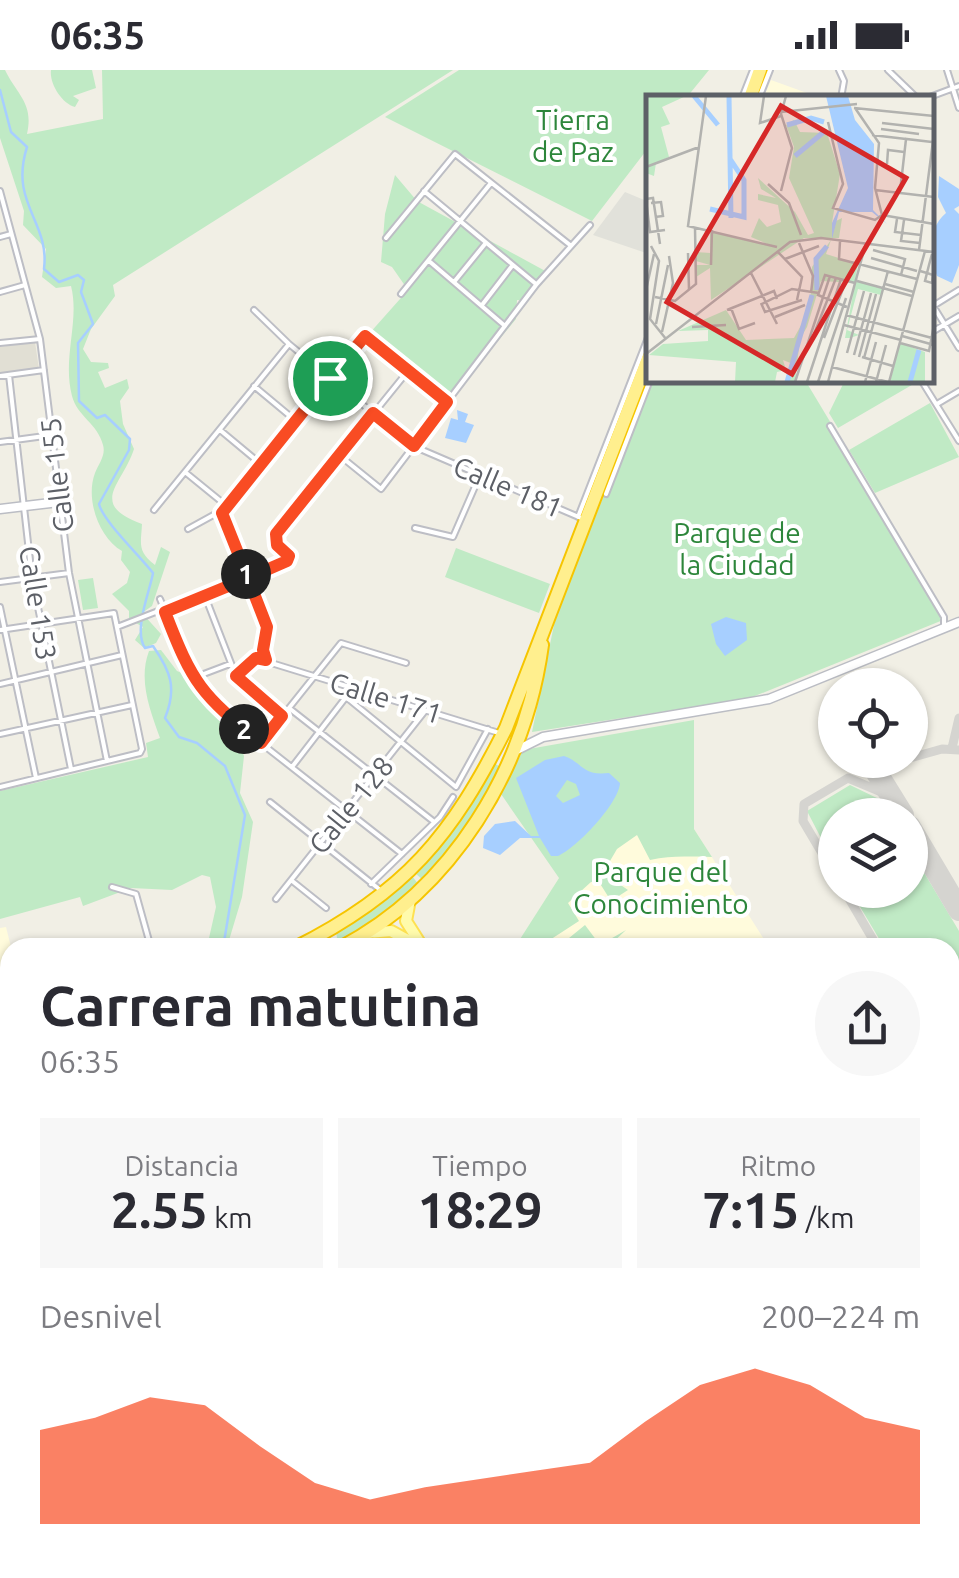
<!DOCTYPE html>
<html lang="es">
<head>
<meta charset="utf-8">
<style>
  body { margin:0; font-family:Ubuntu,sans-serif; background:#f7f7f7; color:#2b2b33; height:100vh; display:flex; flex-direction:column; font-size:38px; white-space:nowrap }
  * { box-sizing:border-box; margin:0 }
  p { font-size:32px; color:#7c7c81 }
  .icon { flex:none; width:55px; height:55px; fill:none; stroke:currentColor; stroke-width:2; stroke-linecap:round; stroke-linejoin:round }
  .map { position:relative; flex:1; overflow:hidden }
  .details { position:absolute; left:0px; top:868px; width:960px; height:642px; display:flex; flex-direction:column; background:#fff; border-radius:30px 30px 0 0; box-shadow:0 2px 8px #0004 }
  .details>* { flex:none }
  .buttons { position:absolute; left:818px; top:598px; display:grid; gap:20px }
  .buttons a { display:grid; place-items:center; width:110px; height:110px; border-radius:50%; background:#fff; box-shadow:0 2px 8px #0004; font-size:50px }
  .pin { position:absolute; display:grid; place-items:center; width:85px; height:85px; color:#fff; margin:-42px; border:5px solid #fff; border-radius:50%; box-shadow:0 2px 10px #0007 }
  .km { position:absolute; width:50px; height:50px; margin:-25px; border-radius:50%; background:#222; color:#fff; font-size:28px; line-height:50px; text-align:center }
  .round { display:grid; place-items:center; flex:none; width:105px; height:105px; border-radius:52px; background:#f7f7f7 }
  .summary { display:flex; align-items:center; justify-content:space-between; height:170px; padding:0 40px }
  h1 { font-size:55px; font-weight:600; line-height:75px }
  .stats { display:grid; grid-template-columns:repeat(3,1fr); gap:15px; height:170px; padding:10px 40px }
  .stats div { display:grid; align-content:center; border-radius:0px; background:#f7f7f7; text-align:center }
  .stats b { font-size:50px; font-weight:600 }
  .stats small { font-size:28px; font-weight:400 }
  .stats p { font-size:28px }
  .chart { height:280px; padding:20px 40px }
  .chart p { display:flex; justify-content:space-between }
  .chart svg { width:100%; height:180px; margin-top:10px; fill:#f94c23; opacity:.7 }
  .status { display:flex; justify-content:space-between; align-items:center; height:70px; padding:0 50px; background:#fff; direction:ltr }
  .status svg { height:28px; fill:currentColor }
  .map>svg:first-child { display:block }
  .commercial { fill:#fffbdc }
  .industrial { fill:#e1e1da }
  .education { fill:#e1dfd4 }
  .green { fill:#c0eac5 }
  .water { fill:#a7cfff; fill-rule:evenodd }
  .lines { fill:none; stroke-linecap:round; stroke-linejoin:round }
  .stream { stroke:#a7cfff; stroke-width:2.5 }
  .taxiway { stroke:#d5d4d0; stroke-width:9 }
  .runway { stroke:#d5d4d0; stroke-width:22 }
  .street-casing { stroke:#bdbec5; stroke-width:8 }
  .secondary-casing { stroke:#bbbdc4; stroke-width:11 }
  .primary-casing { stroke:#fee151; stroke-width:14 }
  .highway-casing { stroke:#f6c500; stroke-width:16 }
  .street { stroke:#fff; stroke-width:4 }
  .secondary { stroke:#fff; stroke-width:8 }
  .primary { stroke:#fffbac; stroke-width:10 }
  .highway { stroke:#ffef8e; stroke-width:12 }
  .route-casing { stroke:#fff; stroke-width:20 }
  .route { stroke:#f94c23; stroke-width:12 }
  .labels { text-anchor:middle; stroke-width:8; stroke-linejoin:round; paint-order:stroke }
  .park-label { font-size:28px; fill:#2d863b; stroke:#fff }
  .street-label { font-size:28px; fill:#5d6067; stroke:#fff }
  .inset-river { fill:none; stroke:#a7cfff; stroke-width:5 }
  .inset-road { fill:none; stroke:#b2b2af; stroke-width:2.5 }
  .view { fill:#d62828; fill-opacity:0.15; stroke:#d62828; stroke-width:5 }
  .inset-edge { fill:none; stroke:#5d6067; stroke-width:5 }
</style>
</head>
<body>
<div class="status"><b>06:35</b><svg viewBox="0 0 49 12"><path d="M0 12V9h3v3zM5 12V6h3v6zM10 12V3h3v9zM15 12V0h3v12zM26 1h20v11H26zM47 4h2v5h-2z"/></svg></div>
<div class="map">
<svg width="959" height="1508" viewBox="0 0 959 1508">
  <rect width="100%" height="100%" fill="#f1efe5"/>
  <path class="commercial" d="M771,10L818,27H764Z
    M693,734L694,759L769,877L515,878L559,808Z
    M6,857L11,877L10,910L0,913V858Z"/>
  <path class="industrial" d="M625,122L649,132V184L593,165Z"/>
  <path class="education" d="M35,272L39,299L0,304V277Z"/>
  <path class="green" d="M0,0H5C17,25 34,33 27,64L103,49L102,0H453L113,215L115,226L91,259L83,279L91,292L108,293L109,298L98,302L105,318L127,309L129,318L120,331L123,354L134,379C123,414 87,434 142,454C141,474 137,481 155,495L161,477L170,482L152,536L142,543L161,564L156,573L144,578L135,570L143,557L129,549V541L112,524L127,513L130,502L121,490L122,481C99,468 85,429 95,403C99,393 106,385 103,375C98,354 77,346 72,326C62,288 80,251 71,216L56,218L42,207L46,179L23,155L24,141L0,68Z
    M51,0H92L96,18L73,26L79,30L75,37C62,34 49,13 51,0Z
    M459,0H709L687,27L649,28V77L592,151L385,47Z
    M395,105L417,131L549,203L526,231L517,230L516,249L450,329L368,265L408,220L392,197L381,192L385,144Z
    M650,310H805L948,548L750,628L532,662L556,545Z
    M845,310H916L917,312L838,358L829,343Z
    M930,333L959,387L875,423L849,380Z
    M456,478L550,514L539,543L445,507Z
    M93,508L98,538L83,540L78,510Z
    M161,580L177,601L194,608L206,638L225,655L229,666L237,669L244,686L240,723L253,752L242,827L227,877H207L216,837L210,807L202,805L172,820L131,818L83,836L80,827L0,849V721L148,687L146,673L160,668C150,640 138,610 149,581Z
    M694,650V759L712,787C690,787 672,785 650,790L637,765L617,779L603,803L628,820L611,831L599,812H591L568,833L579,851L539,877H515L559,808L501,724L523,680Z
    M494,693L502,698L472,756L424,811L415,803Z
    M850,715L879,729L890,745H835V795L807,741Z
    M910,779L959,861V946L950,948V878L884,877L850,820H910Z
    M412,806L419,815L344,871L337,868L336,860Z
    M585,855L600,875L626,860L608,877H558Z
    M10,1122V1180L8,1184L0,1183V1124Z
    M10,1216V1257L0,1262V1217Z"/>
  <path class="water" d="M939,106L959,119V136L954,139L959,144V195L952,213L937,206C928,185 928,158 946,143L938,127Z
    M457,340L468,344L465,352L474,355L466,373L445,368L451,348L458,350Z
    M726,547L746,553L747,570L725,586L716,574L711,554Z
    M564,686C584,693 581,706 609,703L620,713C619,733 577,778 558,786H551L540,768H520L500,785L483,778L484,766L495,754L515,751L531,766H539L516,708L545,690ZM567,710L576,714L580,725L563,733L556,726Z
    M234,1500H538V1501L530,1508H237Z"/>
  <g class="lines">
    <path class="stream" d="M0,20L11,62L27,77C9,134 50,151 44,199L59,212L78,205L84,210L81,222L93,254L78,273L79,331L97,348L105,345L130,369L129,380L99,434C103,451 141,487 153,503C150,521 133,560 145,578L153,576C171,602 177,618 165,648L179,667L197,673L225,696L245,745L223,878
      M361,878L368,870L388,868
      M617,1500L618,1508
      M771,1500L773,1508"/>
    <path class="taxiway" d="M952,678L959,648
      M910,688L942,679L959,680
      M891,726L886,704L891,696L903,690
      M835,805L803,751L804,734L848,708L891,726
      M844,820L878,878
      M950,957L959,954"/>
    <path class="runway" d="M872,695L903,745
      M910,757L959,840"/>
    <g class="street-casing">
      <path id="street" d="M839,0L844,11L841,28
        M888,0L917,28
        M947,0L959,38
        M742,28L753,0
        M759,28L770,0
        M927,28L959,16
        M0,121L40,269L69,503L107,691
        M424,121L536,214
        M0,167L11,164
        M386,168L455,84L570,175
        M429,191L505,256
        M454,212L485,174
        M0,222L25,215
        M401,224L491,113
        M932,234L959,278
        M482,235L512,196
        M933,236L959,220
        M254,240L289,274L413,376L581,448
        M932,262L959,246
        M0,273L40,269
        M9,305L32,508L71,699
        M0,306L44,300
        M921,310L959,371
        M254,316L296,351
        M937,334L959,321
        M830,356L944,547V556
        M220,360L262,395
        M0,372L52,365
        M339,385L381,419L536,215L590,155
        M185,402L228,437
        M606,424L650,310
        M154,440L289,274
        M221,443L267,557L263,581L268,592L499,663
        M578,447L649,265
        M415,458L453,467L480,405
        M188,459L228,437L365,266L447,332
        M0,512L69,503
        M205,526L236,606L283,646
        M160,529L193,608L210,633L402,784
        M0,537L36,708
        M117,557L287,491L289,486L277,475L276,464L408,301
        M0,560L114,543L142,679L140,683L0,717
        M238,604L256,588L266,589
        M193,608L230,594
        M0,614L122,585
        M346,627L456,717L488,659
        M289,638L433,751
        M0,664L132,635
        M261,673L341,573L406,593
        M292,697L353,618
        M270,732L379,819
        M291,810L326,838
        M371,814L440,747L453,727
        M112,817L136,824L151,878
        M276,829L425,641
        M0,1264L10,1260
        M0,1296L10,1292
        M0,1306L10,1330
        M0,1362L10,1358
        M950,1411L959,1401
        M0,1450L4,1449
        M122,1500L126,1508"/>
    </g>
    <g class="secondary-casing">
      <path id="secondary" d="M0,439L59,432
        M517,680L543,667L769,629L959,552
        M0,949L10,987
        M0,1212H10
        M0,1399L10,1395
        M0,1430L10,1454
        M25,1500L29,1508
        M220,1500L223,1508
        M553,1500L561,1508
        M193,1508L211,1500"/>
    </g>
    <g class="primary-casing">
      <path id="primary" d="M410,830L406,851L420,873
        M368,863L391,861L422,878
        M932,1500L938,1508
        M944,1500L945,1508
        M869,1508L876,1500"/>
    </g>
    <g class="highway-casing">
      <path id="highway" d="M750,28L760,0
        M295,878C405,823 452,766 506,658L649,286
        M340,878C453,819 525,699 542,575
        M0,1003L10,999"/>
    </g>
    <use href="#street" class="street"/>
    <use href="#secondary" class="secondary"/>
    <use href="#primary" class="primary"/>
    <use href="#highway" class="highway"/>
  </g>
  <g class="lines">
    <g class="route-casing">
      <path id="route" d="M330,308L222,443L248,508L165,542C193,615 201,624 261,673L282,646L236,606L256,588L266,590L263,580L267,557L248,508L287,491L289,486L277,475L276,464L373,343L414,376L447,332L365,266L330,308"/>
    </g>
    <use href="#route" class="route"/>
  </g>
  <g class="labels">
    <g class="park-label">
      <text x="573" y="60">Tierra<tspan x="573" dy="32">de Paz</tspan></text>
      <text x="737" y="473">Parque de<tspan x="737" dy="32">la Ciudad</tspan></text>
      <text x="661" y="812">Parque del<tspan x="661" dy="32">Conocimiento</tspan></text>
    </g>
    <g class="street-label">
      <text transform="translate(57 405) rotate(-97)" y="10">Calle 155</text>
      <text transform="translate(508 417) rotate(23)" y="10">Calle 181</text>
      <text transform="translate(38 533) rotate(81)" y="10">Calle 153</text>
      <text transform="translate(386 628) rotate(17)" y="10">Calle 171</text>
      <text transform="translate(351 735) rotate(-51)" y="10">Calle 128</text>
    </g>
  </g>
  <g transform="translate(646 25)">
    <rect width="288" height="288" fill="#f1efe5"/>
    <path d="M0,1H40L16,12L24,29L15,32L23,62L10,68L8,81L0,78ZM148,25L154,37L181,38L194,79L186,128L196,123L193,143H158L65,205L64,173L50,182V170H64L50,166V157L64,158V137L126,151L105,142L113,123L121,132L135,127L132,110L112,105V99L130,103L115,94L112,83L149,117L162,140L168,138L143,83L148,52L140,30ZM185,145L180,159L212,169L209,185L237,194L235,200L212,194L201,235L213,240L204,243H199L209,188L175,186L161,232L154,244L149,287H139L147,269L137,265L140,275L131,277L129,287H89L90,267L3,260L17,249L62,246V235L32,236L80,215L100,245L148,243L164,214L166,172ZM254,248L279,257V287H244Z" fill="#c0eac5"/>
    <path d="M180,1H202L209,25L228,49L227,115L241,129L226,117H193L186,144V128L202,93Z" fill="#a7cfff"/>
    <path class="inset-river" d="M48,1L72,30M83,1L85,123M141,30L165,23L178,27M149,61L179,36M64,114L98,122V85L84,64M171,195L170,164L181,151M141,287L166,200M264,287L273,255"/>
    <path class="inset-road" d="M60,1L42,131L131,152M118,1L114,28L135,21M208,13L288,21M209,13L233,48L229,93L236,120M135,17L211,9M182,27L197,89L187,113L229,125L236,120M236,28L288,34M235,34L273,39M226,40L260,44M241,69L242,55L258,57M0,72L53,52M122,89L143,108L155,140M229,95L288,102M135,96L146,53L135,19L140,1M254,97L260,44L286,47M0,104L7,103L14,149M0,105L4,137L19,135M5,108L15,107L17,121L9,122M236,120L288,129M251,124L249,137L275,140M258,125L255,146L274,148M194,146L193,164L271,184M153,148L167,181L165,198M5,151L13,166L4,224L20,244M227,155L259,164L255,180M273,155L288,38M131,156L156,182L151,205M42,158L43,194M225,163L271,176M139,164L173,151M65,170L66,135M274,176L281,178L287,180L286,188L279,186L283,170L286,159M105,178L131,229M211,186L266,201M239,189L268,197M0,195L8,159M9,202L29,206L50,189L49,133M115,208L119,217L156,205M116,209L146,194L173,198M201,212L172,200L179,180L209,188M85,213L93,234L109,228M81,215L128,196L131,204M200,220L286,243M129,222L159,210M10,229L22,170M198,230L255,245M46,232L80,230M16,237L27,188L23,161M168,239L190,183M256,241L288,250M178,243L200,186M254,248L283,256L288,230M201,258L218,196M0,259L144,147L175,143L288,157M208,260L225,198M213,262L230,199M216,262L247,271M218,263L242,176M186,272L242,287M149,287L184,181M161,287L195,184M172,287L200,203M182,287L220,148M219,287L230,247M230,287L240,250M243,287L279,156"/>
    <path class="view" d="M135,11L260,83L146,279L21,207Z"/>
    <rect width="288" height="288" class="inset-edge"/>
  </g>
</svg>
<div class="buttons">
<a><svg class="icon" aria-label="locate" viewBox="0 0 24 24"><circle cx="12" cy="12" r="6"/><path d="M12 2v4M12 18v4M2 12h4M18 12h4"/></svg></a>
<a><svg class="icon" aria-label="layers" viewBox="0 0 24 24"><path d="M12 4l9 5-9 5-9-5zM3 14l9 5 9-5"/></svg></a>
</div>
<div class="pin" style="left:330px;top:308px;background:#1e9e55"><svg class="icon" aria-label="arrive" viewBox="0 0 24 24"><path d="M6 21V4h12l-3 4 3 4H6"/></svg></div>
<b class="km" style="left:246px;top:504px">1</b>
<b class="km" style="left:244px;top:659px">2</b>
<section class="details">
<div class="summary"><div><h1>Carrera matutina</h1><p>06:35</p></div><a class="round"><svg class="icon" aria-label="share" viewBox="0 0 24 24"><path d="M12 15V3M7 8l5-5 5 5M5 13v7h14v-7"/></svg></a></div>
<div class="stats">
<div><p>Distancia</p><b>2.55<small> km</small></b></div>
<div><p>Tiempo</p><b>18:29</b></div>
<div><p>Ritmo</p><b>7:15<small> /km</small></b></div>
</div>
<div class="chart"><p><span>Desnivel</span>200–224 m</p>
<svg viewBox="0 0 160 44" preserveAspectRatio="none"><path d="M0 44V21L10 18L20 13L30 15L40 25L50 34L60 38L70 35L80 33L90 31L100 29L110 19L120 10L130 6L140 10L150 18L160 21V44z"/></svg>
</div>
</section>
</div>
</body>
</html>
